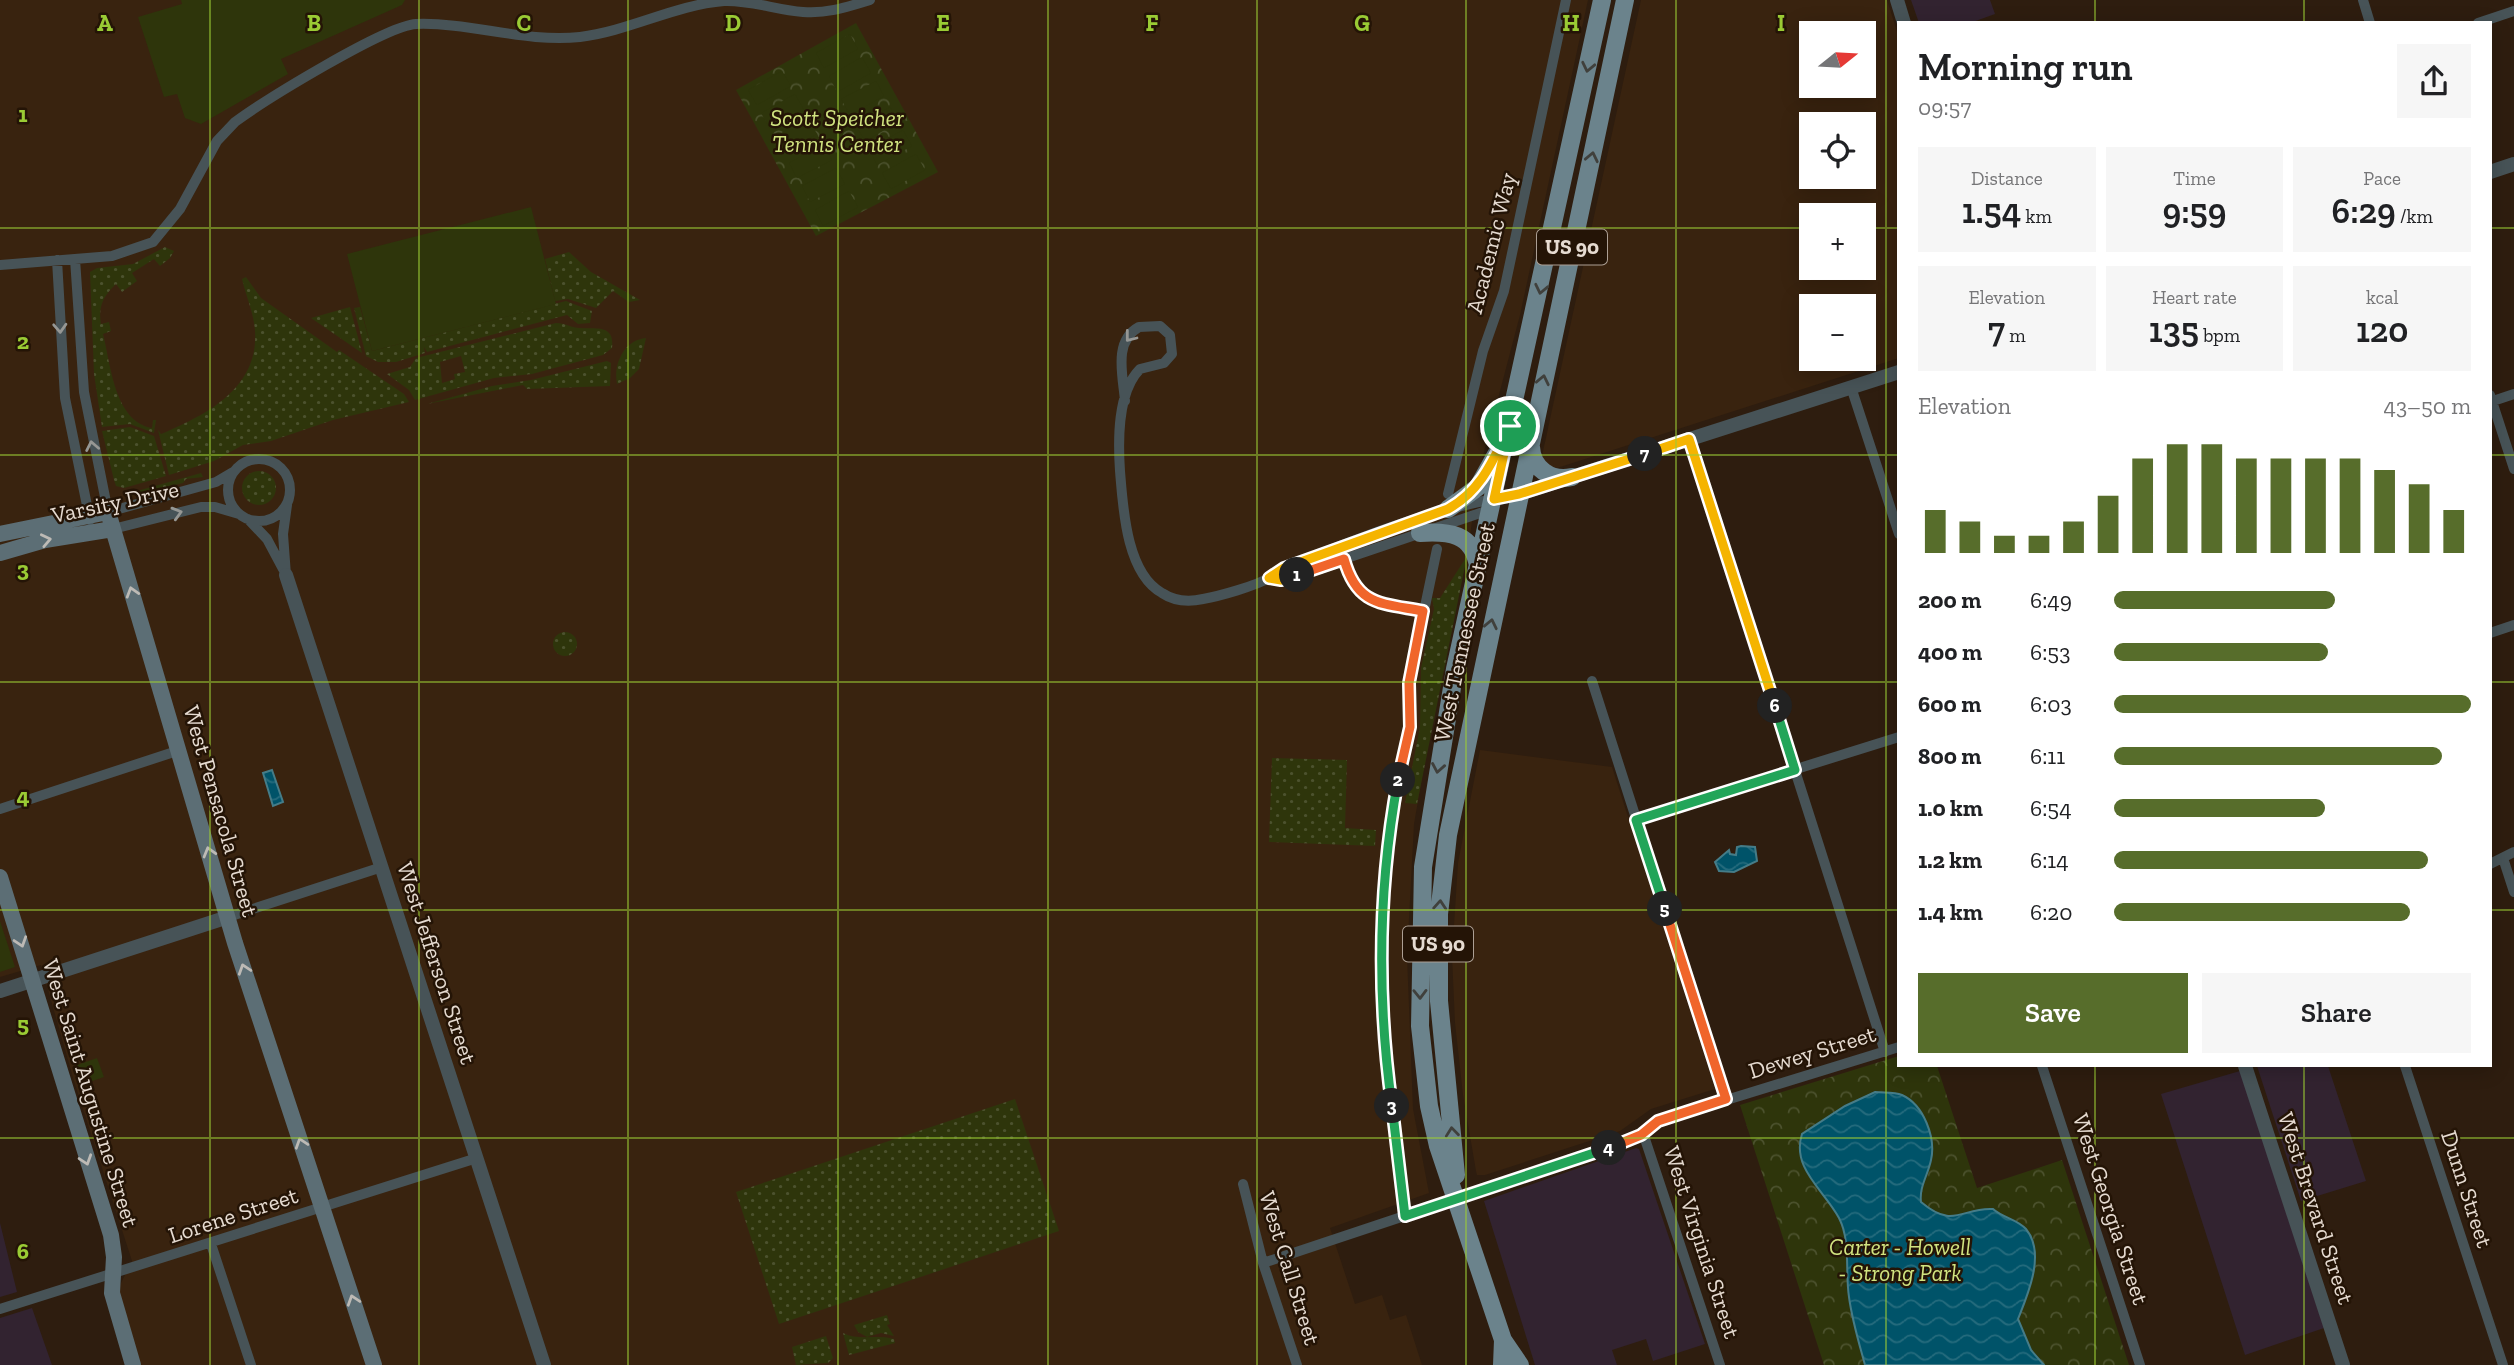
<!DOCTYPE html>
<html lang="en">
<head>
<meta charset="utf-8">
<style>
  body { margin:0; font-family:"Zilla Slab",serif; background:#f6f6f6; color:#202124; height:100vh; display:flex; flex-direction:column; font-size:26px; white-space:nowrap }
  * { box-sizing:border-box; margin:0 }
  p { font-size:23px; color:#757577 }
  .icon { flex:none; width:38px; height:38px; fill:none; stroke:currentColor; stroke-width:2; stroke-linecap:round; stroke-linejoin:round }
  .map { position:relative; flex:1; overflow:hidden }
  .side { position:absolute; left:1897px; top:21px; width:595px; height:1046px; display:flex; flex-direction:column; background:#fff; border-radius:0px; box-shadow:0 4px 18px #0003 }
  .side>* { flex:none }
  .needle { width:46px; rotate:72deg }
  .buttons { position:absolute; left:1799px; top:21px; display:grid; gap:14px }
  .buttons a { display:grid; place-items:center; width:77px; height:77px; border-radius:0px; background:#fff; box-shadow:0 4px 18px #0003; font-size:35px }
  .pin { position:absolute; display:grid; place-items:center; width:60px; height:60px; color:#fff; margin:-30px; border:4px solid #fff; border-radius:50%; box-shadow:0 2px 7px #0007 }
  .km { position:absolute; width:35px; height:35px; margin:-18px; border-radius:50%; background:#222; color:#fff; font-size:19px; line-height:35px; text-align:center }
  .round { display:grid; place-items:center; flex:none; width:74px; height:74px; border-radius:0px; background:#f6f6f6 }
  .head { display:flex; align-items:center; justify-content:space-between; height:119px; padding:0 21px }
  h1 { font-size:38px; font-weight:600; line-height:52px }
  .metrics { display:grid; grid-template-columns:repeat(3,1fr); gap:10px; height:119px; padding:7px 21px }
  .metrics div { display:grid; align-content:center; border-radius:0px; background:#f6f6f6; text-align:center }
  .metrics b { font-size:35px; font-weight:600 }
  .metrics small { font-size:19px; font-weight:400 }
  .metrics p { font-size:19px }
  .chart { height:196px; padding:14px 21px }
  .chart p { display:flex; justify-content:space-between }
  .chart svg { width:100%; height:126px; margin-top:7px; stroke:#576d2b; stroke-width:6 }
  .primary-button { display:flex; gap:14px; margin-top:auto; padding:14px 21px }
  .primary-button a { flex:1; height:80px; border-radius:0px; background:#576d2b; color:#fff; font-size:28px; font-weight:600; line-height:80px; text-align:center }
  .primary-button a+a { background:#f6f6f6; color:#202124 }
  ul { padding:0 21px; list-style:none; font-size:23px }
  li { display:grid; grid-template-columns:112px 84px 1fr; align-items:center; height:52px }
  li i { height:18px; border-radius:9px; background:#576d2b }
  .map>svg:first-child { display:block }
  .commercial { fill:#322330 }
  .built { fill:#39230f; fill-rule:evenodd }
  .grass { fill:url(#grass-dots); fill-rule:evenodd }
  .park { fill:url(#park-crowns) }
  .pitch { fill:#2e350b }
  .water { fill:url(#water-waves); stroke:#457c88; stroke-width:2 }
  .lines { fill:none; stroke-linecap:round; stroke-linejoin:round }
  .minor { stroke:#475357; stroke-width:10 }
  .tertiary { stroke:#475357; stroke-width:14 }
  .secondary { stroke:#5c6e75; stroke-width:16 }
  .primary { stroke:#6b838c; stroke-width:18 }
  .oneway { stroke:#40403c }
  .oneway2 { stroke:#969794 }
  .oneway3 { stroke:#bdbab5 }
  .split-1-casing { stroke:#fff; stroke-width:14 }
  .split-2-casing { stroke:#fff; stroke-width:14 }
  .split-3-casing { stroke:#fff; stroke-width:14 }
  .split-4-casing { stroke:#fff; stroke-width:14 }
  .split-5-casing { stroke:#fff; stroke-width:14 }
  .split-6-casing { stroke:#fff; stroke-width:14 }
  .split-7-casing { stroke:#fff; stroke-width:14 }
  .split-8-casing { stroke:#fff; stroke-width:14 }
  .split-1 { stroke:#f5b400; stroke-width:9 }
  .split-2 { stroke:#f0652b; stroke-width:9 }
  .split-3 { stroke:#22a559; stroke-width:9 }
  .split-4 { stroke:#22a559; stroke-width:9 }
  .split-5 { stroke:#f0652b; stroke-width:9 }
  .split-6 { stroke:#22a559; stroke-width:9 }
  .split-7 { stroke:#f5b400; stroke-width:9 }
  .split-8 { stroke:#f5b400; stroke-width:9 }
  .grid { fill:none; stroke:#9acb34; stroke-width:2; stroke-opacity:0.55 }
  .labels { text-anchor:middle; stroke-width:5; stroke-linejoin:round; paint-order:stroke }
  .shield { fill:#241406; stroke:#ac9f94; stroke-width:2 }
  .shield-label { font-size:21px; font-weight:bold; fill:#e6dbd1 }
  .park-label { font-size:23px; font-style:italic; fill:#d1e480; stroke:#241406 }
  .street-label { font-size:23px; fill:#e6dbd1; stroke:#241406 }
  .grid-label { font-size:23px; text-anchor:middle; font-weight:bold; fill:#9acb34; stroke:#241406; stroke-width:5; stroke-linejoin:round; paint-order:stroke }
</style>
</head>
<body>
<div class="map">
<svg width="2514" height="1365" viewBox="0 0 2514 1365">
  <defs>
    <pattern id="grass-dots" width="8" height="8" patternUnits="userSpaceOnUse" patternTransform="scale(1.75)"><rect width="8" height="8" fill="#2e350b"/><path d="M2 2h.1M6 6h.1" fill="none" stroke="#4c522e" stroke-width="1.8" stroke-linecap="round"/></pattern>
    <pattern id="park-crowns" width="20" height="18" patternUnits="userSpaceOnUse" patternTransform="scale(1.75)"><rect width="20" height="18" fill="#2e350b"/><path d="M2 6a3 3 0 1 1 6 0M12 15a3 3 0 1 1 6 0" fill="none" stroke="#4c522e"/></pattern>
    <pattern id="water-waves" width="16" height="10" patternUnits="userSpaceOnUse" patternTransform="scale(1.75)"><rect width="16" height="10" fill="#005369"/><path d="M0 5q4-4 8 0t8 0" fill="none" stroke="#256b7d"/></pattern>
  </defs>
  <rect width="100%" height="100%" fill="#2e1d0f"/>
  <path class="commercial" d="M1911,0H1990L1995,14L1970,23H1919Z
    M2257,1066H2328L2366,1181L2301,1201Z
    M2240,1071L2324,1328L2245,1355L2161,1094Z
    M1636,1148L1639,1149L1705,1344L1653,1361L1646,1339L1612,1350L1617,1365H1535L1484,1201Z
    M0,1223L17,1292L0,1297Z
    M32,1308L52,1365H0V1318Z"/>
  <path class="built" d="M0,0H1588L1520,315L1480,467L1467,556L1435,703L1414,824L1407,956L1413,1109L1429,1193L1330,1228L1355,1304L1382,1295L1390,1320L1406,1315L1422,1365H133L115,1308L120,1285L132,1261L74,1081L41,965L0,977Z
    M1641,0H1887L1899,38V358L1557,468L1548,465L1542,456ZM1811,33H1864V86H1811ZM1811,124H1864V177H1811ZM1811,215H1864V268H1811ZM1811,306H1864V359H1811Z
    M1480,750L1612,767L1715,1089L1651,1109L1620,1131L1485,1175H1477L1476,1171L1463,1095L1455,1023L1452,956L1458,863Z"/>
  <path class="grass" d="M165,247L174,251L170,258L160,266L154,259L132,273L137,281L122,292L116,284C103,296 98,307 101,324L109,322L111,331L103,334C111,365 114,421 152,428L153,420H156L154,433L130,424L102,427L94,374L90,272L97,268L133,264Z
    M569,252L591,272L640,300L629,302L613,291L596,308L568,299L555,301L545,259Z
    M246,277L261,298L337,352L339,350L404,394L409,402L333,420L271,441L243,445L214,461L169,475L158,430L161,434L166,432C208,414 259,387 255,331C254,314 246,296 242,279Z
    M566,301L592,311L590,323L578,324L567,315L427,352L424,347L425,353L396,362H378L366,356L354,308L360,307L372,351Z
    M350,307L362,353L311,318Z
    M556,323C565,323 572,328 580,328C596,329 615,324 612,348L603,355L532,374L494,378L415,400L409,390L387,374L410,367L416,358ZM461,356L465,372L454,374L455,379L442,383L440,362Z
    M646,338L639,369L630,378L617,384C613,364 624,340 646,338Z
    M607,361L611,363L610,386L527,389L523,385L427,404L492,386L531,380Z
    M130,427L154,436L166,476L124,488L116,486L114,480L102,431Z
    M242 488a17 17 0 1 1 34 0a17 17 0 1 1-34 0Z
    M201,473L203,477L186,479L183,483L130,496V493Z
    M1467,556L1417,804L1405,803L1420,727L1421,668L1434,609L1432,598H1440Z
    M553 644a12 12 0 1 1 24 0a12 12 0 1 1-24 0Z
    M1272,758L1347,760L1345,828L1376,830L1375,846L1269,842Z
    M1015,1099L1059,1231L779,1324L736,1192Z
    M887,1315L890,1324L887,1325L894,1336L881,1333L867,1337L858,1332L854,1325Z
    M843,1333C859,1341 876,1334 894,1339L895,1343L849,1355Z
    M826,1336L833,1358L828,1363L796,1365L792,1347Z"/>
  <path class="park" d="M856,23L938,172L816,236L736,90Z
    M1899,1056V1066H1937L1977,1188L2062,1160L2129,1365H1824L1740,1105Z"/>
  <path class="pitch" d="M181,0H405L402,5L281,59L288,74L201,124L185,118L177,94L164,97L138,17L182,4Z
    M850,34L858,49L824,68L816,53Z
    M862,57L871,73L837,92L829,76Z
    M782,71L791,86L757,105L748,90Z
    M876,81L884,96L850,115L841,99Z
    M795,94L804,110L770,129L761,113Z
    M890,107L899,122L865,141L856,126Z
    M808,118L817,134L783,152L774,137Z
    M903,130L912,146L877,165L869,149Z
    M823,144L832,160L797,178L789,163Z
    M916,154L925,170L891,189L882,173Z
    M836,168L845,184L810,202L802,186Z
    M849,191L858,207L823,226L815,210Z
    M531,207L556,304L372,351L347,254Z
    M0,921L15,967L0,972Z
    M97,1058L104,1077L81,1085L74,1066Z"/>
  <path class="water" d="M272,770L283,802L273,806L263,773Z
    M1741,846L1755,847L1757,861L1734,872L1719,871L1715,862L1729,850L1730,854L1736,855L1737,847Z
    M1875,1092C1883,1093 1894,1092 1902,1095C1924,1105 1936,1138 1931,1160C1928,1175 1919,1187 1921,1202C1954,1230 1962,1207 1993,1209C2003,1218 2017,1219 2026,1229C2046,1253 2028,1294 2018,1319L2031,1350L2044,1365H1865C1859,1343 1852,1320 1849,1297C1845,1272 1851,1241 1839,1218C1824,1190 1791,1168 1802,1134L1845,1106Z"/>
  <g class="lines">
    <path class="minor" d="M2363,0L2370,23
      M2478,23L2514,11
      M75,259L84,392L108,512L216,482L233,472
      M57,260L65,398L90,520
      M0,265L112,256L153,242L180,209L217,141L235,122C265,100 385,26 416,24C471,22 525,43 580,37C629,31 675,5 724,1C751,0 776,10 803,12C827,14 847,7 870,0
      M1851,387L1899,534
      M2490,395L2514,469
      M1125,401C1123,376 1113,341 1139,327L1160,326L1170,335L1172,354L1164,363L1140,369C1117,392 1118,441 1120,471C1123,507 1126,573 1162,593C1174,601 1189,602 1203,599C1220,596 1255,586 1269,578C1275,574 1280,569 1287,567C1354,540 1423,512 1494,499
      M2490,402L2514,394
      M1689,439L1885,1052
      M228 490a31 31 0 1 1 62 0a31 31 0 1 1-62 0Z
      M1448,494L1483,351L1504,291L1566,0
      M248,519L267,539L283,569
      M113,529L201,507H215L239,514
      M1344,559C1358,606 1381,603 1423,611
      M286,575L283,534L287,505
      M1269,578L1285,579L1492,509
      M2490,633L2514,625
      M1592,681L1726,1099
      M0,809L180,750
      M1636,819L1899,737
      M2503,858L2514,892
      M2490,864L2514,852
      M228,917L382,867
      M2042,1066L2140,1365
      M2405,1066L2503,1365
      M1643,1133L1720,1365
      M1243,1184L1263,1263L1297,1365
      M1405,1216L1385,1039L1383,915L1391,828L1410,727L1409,683L1437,549
      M211,1244L251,1365
      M1263,1263L1630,1141L1658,1121L1899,1047
      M0,1309L477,1158"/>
    <path class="tertiary" d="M1897,0L1904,23
      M2490,172L2514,164
      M1494,499L1519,494L1899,372
      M286,575L544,1365
      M0,991L228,917
      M2245,1066L2343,1365"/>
    <path class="secondary" d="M0,534L108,512L235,943L374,1365
      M0,553L45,540L113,529
      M0,877L111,1235L114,1257L112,1293L133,1365"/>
    <path class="primary" d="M1531,447C1532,468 1551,482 1572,477
      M1448,509L1478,487L1498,451
      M1420,533C1448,531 1473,533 1478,566
      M1456,1175L1439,1001V914L1448,835L1625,0
      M1502,1365L1503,1340
      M1520,1365L1503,1340L1438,1146L1429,1106L1420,1026L1423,867L1455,669L1602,0"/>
  </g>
  <defs><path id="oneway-chevron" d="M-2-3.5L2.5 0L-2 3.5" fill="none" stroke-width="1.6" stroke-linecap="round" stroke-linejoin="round" transform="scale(1.75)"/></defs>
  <g class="oneway">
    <use href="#oneway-chevron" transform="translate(1588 67) rotate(102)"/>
    <use href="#oneway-chevron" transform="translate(1592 157) rotate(-78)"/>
    <use href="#oneway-chevron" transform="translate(1541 289) rotate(102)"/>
    <use href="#oneway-chevron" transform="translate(1543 380) rotate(-78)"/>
    <use href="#oneway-chevron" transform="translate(1491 624) rotate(-78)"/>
    <use href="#oneway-chevron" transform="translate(1438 768) rotate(100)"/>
    <use href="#oneway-chevron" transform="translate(1440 905) rotate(-86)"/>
    <use href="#oneway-chevron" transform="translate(1420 994) rotate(89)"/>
    <use href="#oneway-chevron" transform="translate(1452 1132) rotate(-96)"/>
  </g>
  <g class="oneway2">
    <use href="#oneway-chevron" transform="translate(60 328) rotate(87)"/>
    <use href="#oneway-chevron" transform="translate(1130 337) rotate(128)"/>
    <use href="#oneway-chevron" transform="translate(92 446) rotate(-101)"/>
    <use href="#oneway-chevron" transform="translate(177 513) rotate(-16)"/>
  </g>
  <g class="oneway3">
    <use href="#oneway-chevron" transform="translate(46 540) rotate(-12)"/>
    <use href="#oneway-chevron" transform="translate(132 592) rotate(-107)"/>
    <use href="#oneway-chevron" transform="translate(209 852) rotate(-106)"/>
    <use href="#oneway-chevron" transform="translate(21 942) rotate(72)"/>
    <use href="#oneway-chevron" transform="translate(244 969) rotate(-108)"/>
    <use href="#oneway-chevron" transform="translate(301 1143) rotate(-108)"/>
    <use href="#oneway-chevron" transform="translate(86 1160) rotate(72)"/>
    <use href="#oneway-chevron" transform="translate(353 1300) rotate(-108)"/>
  </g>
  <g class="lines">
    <g class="split-1-casing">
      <path id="split-1" d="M1297,575L1281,580L1269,578L1284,568L1448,509C1482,490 1493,460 1510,426"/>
    </g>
    <g class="split-2-casing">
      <path id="split-2" d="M1297,575L1344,559C1357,606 1381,603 1423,611L1409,683L1410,727L1398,780"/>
    </g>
    <g class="split-3-casing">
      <path id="split-3" d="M1392,1106C1377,998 1378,888 1398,780"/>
    </g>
    <g class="split-4-casing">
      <path id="split-4" d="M1392,1106L1405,1216L1609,1148"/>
    </g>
    <g class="split-5-casing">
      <path id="split-5" d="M1609,1148L1641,1135L1658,1121L1726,1099L1665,909"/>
    </g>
    <g class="split-6-casing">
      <path id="split-6" d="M1665,909L1636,820L1795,770L1775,706"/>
    </g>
    <g class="split-7-casing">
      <path id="split-7" d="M1645,454L1689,439L1775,706"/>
    </g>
    <g class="split-8-casing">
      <path id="split-8" d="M1510,426L1494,499L1519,494L1645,454"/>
    </g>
    <use href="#split-1" class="split-1"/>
    <use href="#split-2" class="split-2"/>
    <use href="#split-3" class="split-3"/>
    <use href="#split-4" class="split-4"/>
    <use href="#split-5" class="split-5"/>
    <use href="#split-6" class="split-6"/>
    <use href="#split-7" class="split-7"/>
    <use href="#split-8" class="split-8"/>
  </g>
  <path class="grid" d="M210,0V1365M419,0V1365M628,0V1365M838,0V1365M1048,0V1365M1257,0V1365M1466,0V1365M1676,0V1365M1886,0V1365M2095,0V23M2304,0V23M0,228H1811M1864,228H1899M2490,228H2514M0,455H1899M2490,455H2514M0,682H1899M2490,682H2514M0,910H1899M2490,910H2514M2095,1066V1365M2304,1066V1365M0,1138H2514"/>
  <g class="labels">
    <g class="shield">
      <rect x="1537" y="229.5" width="70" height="35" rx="5"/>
      <rect x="1403" y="926.5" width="70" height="35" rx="5"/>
    </g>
    <g class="shield-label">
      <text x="1572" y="254">US 90</text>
      <text x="1438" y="951">US 90</text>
    </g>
    <g class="park-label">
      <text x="837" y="126">Scott Speicher<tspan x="837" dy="26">Tennis Center</tspan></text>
      <text x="1900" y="1255">Carter - Howell<tspan x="1900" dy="26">- Strong Park</tspan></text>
    </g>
    <g class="street-label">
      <text transform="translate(1491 243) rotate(-76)" y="8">Academic Way</text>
      <text transform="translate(115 502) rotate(-12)" y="8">Varsity Drive</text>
      <text transform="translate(1464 632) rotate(-78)" y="8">West Tennessee Street</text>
      <text transform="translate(221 811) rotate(74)" y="8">West Pensacola Street</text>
      <text transform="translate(437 963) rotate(72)" y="8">West Jefferson Street</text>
      <text transform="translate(1812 1052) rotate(-17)" y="8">Dewey Street</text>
      <text transform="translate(91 1093) rotate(73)" y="8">West Saint Augustine Street</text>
      <text transform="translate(2467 1189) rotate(72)" y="8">Dunn Street</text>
      <text transform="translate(2316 1208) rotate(72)" y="8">West Brevard Street</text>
      <text transform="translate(2111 1209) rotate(72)" y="8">West Georgia Street</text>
      <text transform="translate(233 1215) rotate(-18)" y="8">Lorene Street</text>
      <text transform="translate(1702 1242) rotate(72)" y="8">West Virginia Street</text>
      <text transform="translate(1290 1268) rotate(73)" y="8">West Call Street</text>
    </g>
  </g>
  <g class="grid-label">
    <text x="105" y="31">A</text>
    <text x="314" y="31">B</text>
    <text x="524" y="31">C</text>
    <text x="733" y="31">D</text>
    <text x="943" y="31">E</text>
    <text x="1152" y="31">F</text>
    <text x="1362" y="31">G</text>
    <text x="1571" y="31">H</text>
    <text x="1781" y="31">I</text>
    <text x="23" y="122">1</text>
    <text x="23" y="349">2</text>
    <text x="23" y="577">3</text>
    <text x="23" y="804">4</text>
    <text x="23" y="1032">5</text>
    <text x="23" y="1259">6</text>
  </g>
</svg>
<div class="buttons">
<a><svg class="needle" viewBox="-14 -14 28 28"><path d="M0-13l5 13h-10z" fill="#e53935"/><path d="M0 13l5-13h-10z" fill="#757577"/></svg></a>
<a><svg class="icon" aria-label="locate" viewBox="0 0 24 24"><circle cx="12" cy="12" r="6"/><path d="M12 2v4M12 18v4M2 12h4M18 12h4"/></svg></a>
<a>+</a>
<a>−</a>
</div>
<div class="pin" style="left:1510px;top:426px;background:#1e9e55"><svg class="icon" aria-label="arrive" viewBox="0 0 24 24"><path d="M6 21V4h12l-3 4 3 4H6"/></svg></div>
<b class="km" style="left:1297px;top:575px">1</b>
<b class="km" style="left:1398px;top:780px">2</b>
<b class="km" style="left:1392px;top:1106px">3</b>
<b class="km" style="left:1609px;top:1148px">4</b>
<b class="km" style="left:1665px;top:909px">5</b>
<b class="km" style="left:1775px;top:706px">6</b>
<b class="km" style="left:1645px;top:454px">7</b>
<section class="side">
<div class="head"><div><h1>Morning run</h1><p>09:57</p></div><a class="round"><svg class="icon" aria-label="share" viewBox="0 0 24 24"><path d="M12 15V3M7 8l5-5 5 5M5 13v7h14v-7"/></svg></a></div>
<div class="metrics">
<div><p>Distance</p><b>1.54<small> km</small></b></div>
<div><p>Time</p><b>9:59</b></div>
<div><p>Pace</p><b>6:29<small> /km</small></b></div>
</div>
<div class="metrics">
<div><p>Elevation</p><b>7<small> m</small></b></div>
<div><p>Heart rate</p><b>135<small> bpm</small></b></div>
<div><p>kcal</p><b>120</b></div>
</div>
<div class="chart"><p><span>Elevation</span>43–50 m</p>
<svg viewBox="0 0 160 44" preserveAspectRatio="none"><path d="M5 44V29M15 44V33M25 44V38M35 44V38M45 44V33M55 44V24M65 44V11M75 44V6M85 44V6M95 44V11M105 44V11M115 44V11M125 44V11M135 44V15M145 44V20M155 44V29"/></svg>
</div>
<ul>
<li><b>200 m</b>6:49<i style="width:62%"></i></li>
<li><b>400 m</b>6:53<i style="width:60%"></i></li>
<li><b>600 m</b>6:03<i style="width:100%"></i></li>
<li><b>800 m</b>6:11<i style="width:92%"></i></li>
<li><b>1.0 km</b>6:54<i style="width:59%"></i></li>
<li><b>1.2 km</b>6:14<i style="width:88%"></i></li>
<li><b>1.4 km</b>6:20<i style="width:83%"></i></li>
</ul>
<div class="primary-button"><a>Save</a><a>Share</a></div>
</section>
</div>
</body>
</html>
